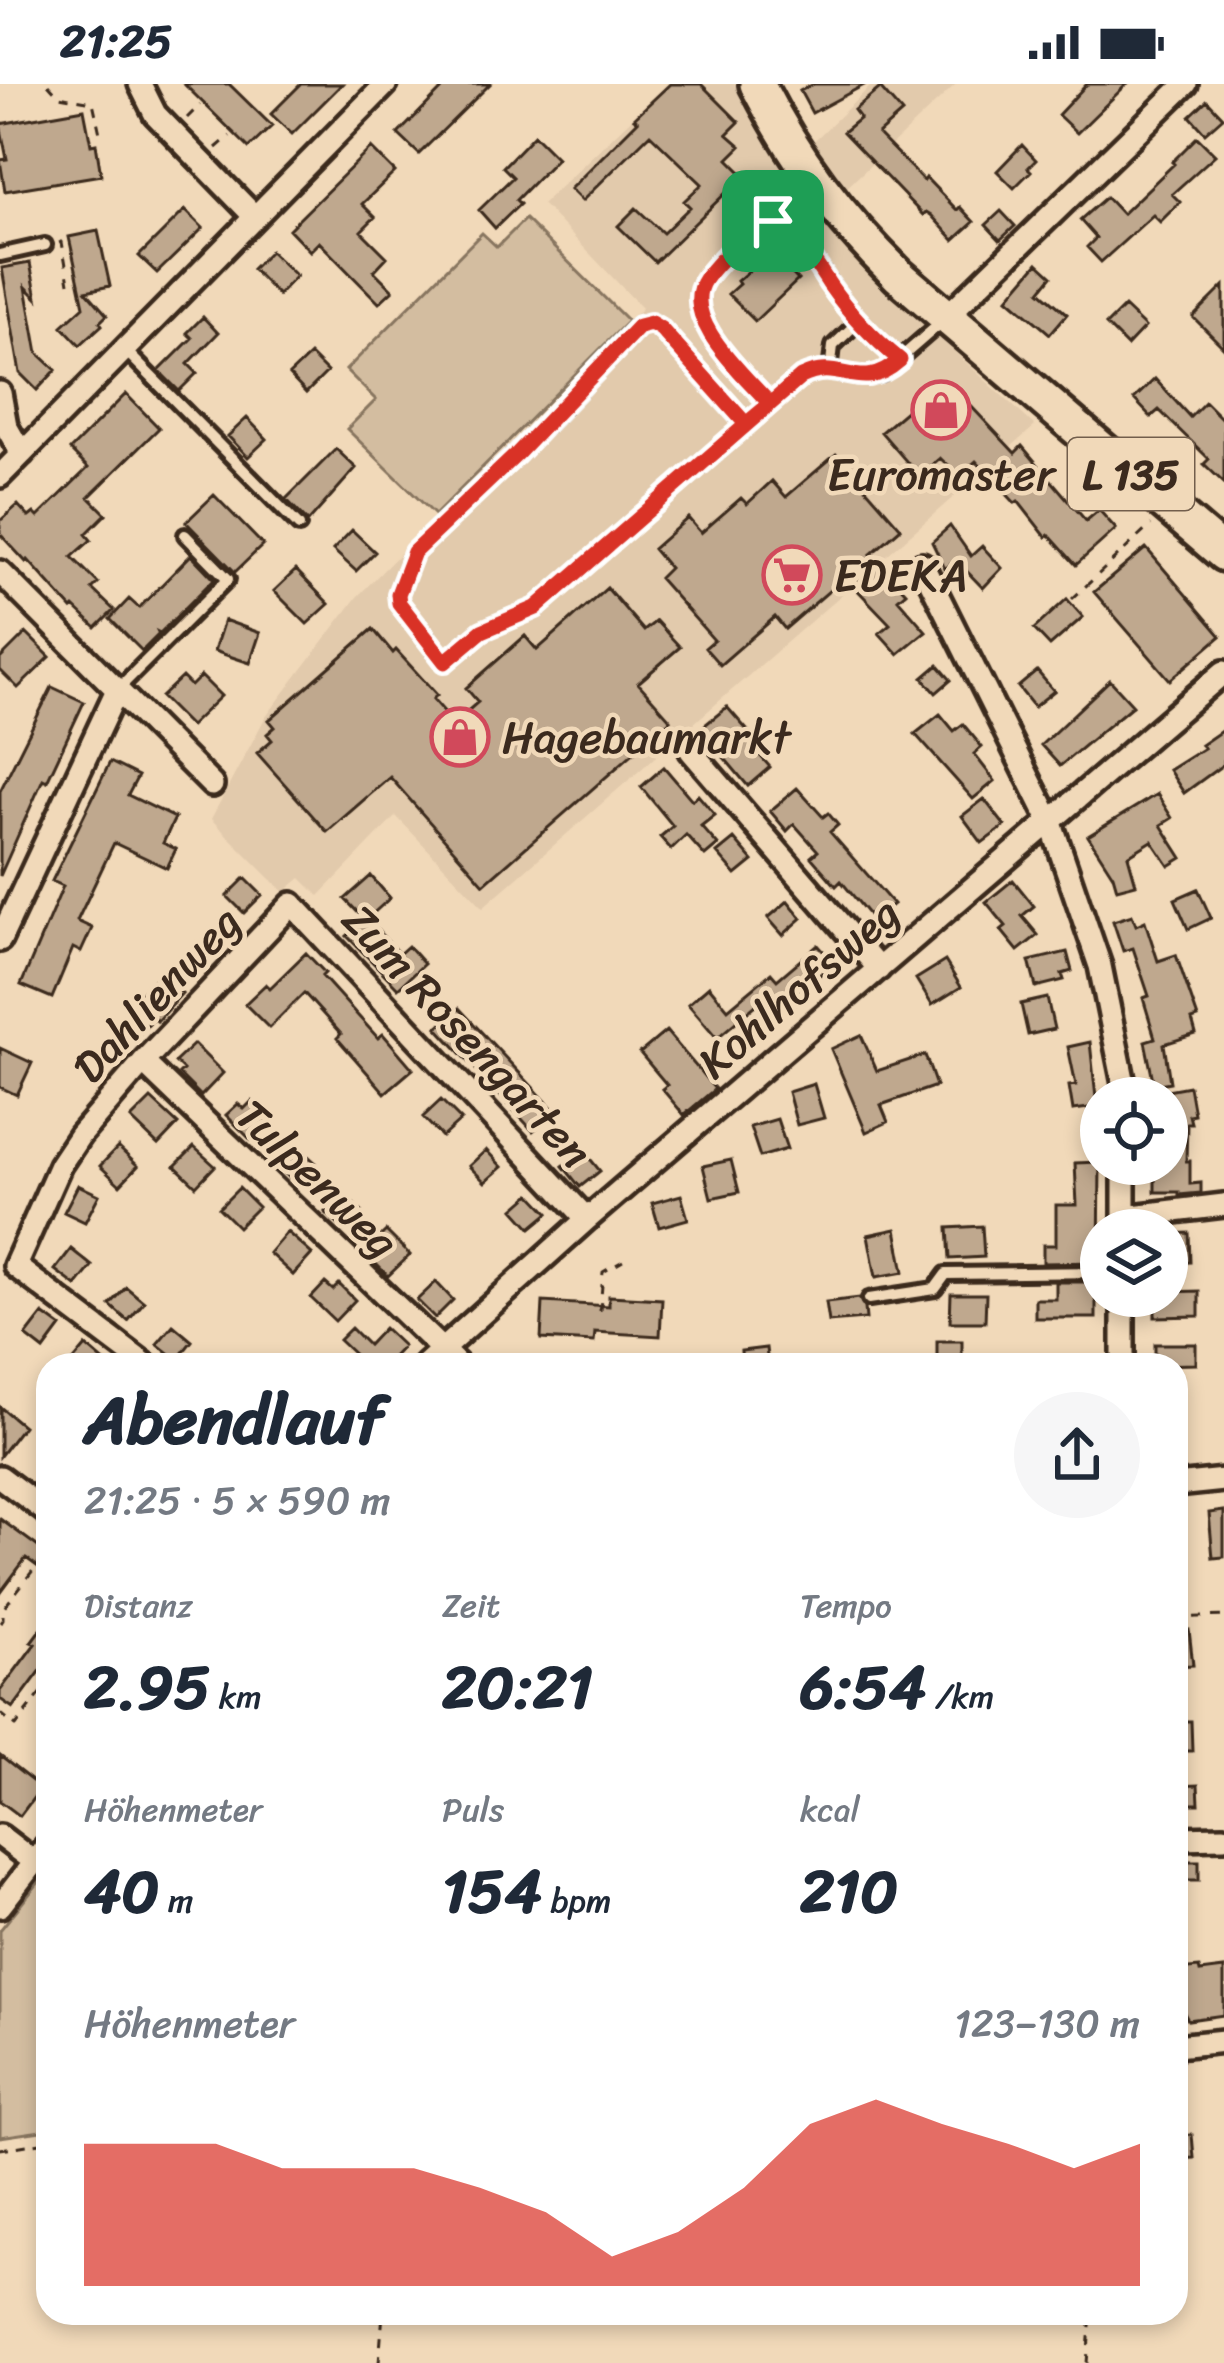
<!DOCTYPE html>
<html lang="de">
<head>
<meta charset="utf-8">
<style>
  body { margin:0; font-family:Sriracha,sans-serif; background:#f6f6f7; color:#1f2937; height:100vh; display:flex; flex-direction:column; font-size:45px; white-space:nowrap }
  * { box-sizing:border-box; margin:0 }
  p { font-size:39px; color:#747a83 }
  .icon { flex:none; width:66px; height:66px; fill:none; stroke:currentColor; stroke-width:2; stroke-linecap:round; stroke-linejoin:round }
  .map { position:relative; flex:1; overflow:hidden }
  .side { position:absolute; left:36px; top:1269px; width:1152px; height:972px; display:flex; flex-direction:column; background:#fff; border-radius:36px; box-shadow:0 6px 18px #0003 }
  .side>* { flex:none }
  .fabs { position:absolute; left:1080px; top:993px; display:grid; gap:24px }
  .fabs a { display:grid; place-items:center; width:108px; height:108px; border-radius:50%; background:#fff; box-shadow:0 6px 18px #0003; font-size:60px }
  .pin { position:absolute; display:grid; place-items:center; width:102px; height:102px; color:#fff; margin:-51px; border-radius:24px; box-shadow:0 6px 18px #0006 }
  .round { display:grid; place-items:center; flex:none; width:126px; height:126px; border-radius:63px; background:#f6f6f7 }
  .overview { display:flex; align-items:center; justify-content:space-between; height:204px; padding:0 48px }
  h1 { font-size:66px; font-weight:800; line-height:90px }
  .stats { display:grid; grid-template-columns:repeat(3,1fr); gap:18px; height:204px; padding:12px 48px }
  .stats div { display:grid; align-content:center }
  .stats b { font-size:60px; font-weight:800 }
  .stats small { font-size:33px; font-weight:400 }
  .stats p { font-size:33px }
  .chart { height:336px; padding:24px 48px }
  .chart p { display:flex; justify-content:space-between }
  .chart svg { width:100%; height:216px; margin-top:12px; fill:#d93025; opacity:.7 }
  .status { display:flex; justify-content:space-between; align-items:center; height:84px; padding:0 60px; background:#fff; direction:ltr }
  .status svg { height:33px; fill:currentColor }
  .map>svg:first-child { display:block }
  .built { fill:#e2caac }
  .green { fill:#d3bda0; stroke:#87745f; stroke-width:3 }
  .building { fill:#bfa88e; stroke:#3b2a1e; stroke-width:3 }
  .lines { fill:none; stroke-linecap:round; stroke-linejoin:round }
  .lane-casing { stroke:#3b2a1e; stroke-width:20 }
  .street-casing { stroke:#3b2a1e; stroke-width:30 }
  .primary-casing { stroke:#3b2a1e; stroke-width:42 }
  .path { stroke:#3b2a1e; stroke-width:3; stroke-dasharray:9 9; stroke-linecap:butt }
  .lane { stroke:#f1d9b9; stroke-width:10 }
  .street { stroke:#f1d9b9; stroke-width:21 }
  .primary { stroke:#f1d9b9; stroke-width:33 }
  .route-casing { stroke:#fff; stroke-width:24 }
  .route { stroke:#d93025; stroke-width:15 }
  .labels { text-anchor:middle; stroke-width:9; stroke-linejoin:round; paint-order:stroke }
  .shield { fill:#f1d9b9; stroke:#725e4c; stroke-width:3 }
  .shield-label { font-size:42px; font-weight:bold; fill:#3b2a1e }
  .poi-label { font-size:45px; fill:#3b2a1e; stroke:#f1d9b9; text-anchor:start }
  .street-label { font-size:45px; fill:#3b2a1e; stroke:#f1d9b9 }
</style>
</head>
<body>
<div class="status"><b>21:25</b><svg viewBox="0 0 49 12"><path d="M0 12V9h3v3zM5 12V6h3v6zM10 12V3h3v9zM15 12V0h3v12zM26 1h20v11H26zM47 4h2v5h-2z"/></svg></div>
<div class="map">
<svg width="1224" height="2279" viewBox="0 0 1224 2279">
  <rect width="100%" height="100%" fill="#f1d9b9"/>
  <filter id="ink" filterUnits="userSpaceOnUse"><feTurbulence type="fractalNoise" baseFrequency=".00833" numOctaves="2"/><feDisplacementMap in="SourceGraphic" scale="24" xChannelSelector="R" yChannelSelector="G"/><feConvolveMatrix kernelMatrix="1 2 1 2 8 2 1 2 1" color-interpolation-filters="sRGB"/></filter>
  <g filter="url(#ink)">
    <path class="built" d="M668,0H745L790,80L873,0H956L822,127L884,203L1035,342L483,823L396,732L319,812L301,794L284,808L211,735L265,634L357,513L642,224L542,120Z"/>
    <path class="green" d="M525,135L628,237L435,431L347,345L376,316L346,286L482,149L497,163Z
      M48,1787V2046L0,2053V1846Z"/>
    <path class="building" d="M184,0H229L272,42L249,64Z
      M301,0H342L292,50L271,30Z
      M447,0H490L419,70L398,50Z
      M670,0H701L739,38L727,50L741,62L728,75L744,91L655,178L618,142L636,124L663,149L690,123L684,117L702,100L650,50L582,117L570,105L638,37L634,34Z
      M814,0H866L812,29L800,7Z
      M1087,0H1127L1077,49L1058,31Z
      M880,4L902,29L878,50L924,97L926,94L957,126L960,123L974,138L954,156L931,131L926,128L923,131L843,48L860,34L854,26Z
      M1207,16L1223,33L1205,49L1190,32Z
      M84,25L91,61L96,60L101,91L5,107L0,76L7,75L0,40Z
      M534,51L557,74L516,116L520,120L495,144L479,126L513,93L503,83Z
      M1197,53L1215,71L1172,110L1180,118L1160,138L1153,131L1101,178L1087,163L1096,154L1080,136L1106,113L1122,130L1174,80L1172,78Z
      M1022,61L1036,76L1028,84L1031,87L1014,104L997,87Z
      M371,64L395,88L362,120L375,133L361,147L387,173L374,187L393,206L379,219L319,158L310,167L289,145Z
      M185,126L203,144L157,189L139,172Z
      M1001,127L1015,142L1000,156L986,141Z
      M98,147L110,202L86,207L107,231L100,238L102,241L80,261L62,242L84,222L69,153Z
      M270,167L296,192L278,211L252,185Z
      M771,168L798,196L755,237L728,210L739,200L737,197Z
      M30,179L37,214L26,203L38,269L56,286L37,306L20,289L2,184Z
      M1038,179L1052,192L1040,207L1067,230L1050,250L1008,214Z
      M1224,202V264L1193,233Z
      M1124,223L1145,243L1127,262L1106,241Z
      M203,233L218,249L188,280L197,289L179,307L159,287L192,254L187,249Z
      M310,271L327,288L306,309L289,291Z
      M1155,295L1190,333L1205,318L1224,337V399L1204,380L1209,375L1159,326L1151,333L1134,315Z
      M933,304H954L1015,369L1022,362L1086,437L1099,426L1116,445L1076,481L1049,451L1046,453L1018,417L1015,419L976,377L959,392L940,374L919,392L881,348Z
      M126,310L159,344L89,413L106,430L86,450L91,456L72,473L98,499L92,505L114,526L96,544L74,523L72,525L28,476L26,478L0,450V437L18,421L29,433L34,429L38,433L88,384L70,366Z
      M247,334L267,355L248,373L228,352Z
      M336,365L356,384L308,438L286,415Z
      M836,370L901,444L871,470L906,508L898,515L926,547L898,570L879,549L890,540L845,493L785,545L775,533L720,581L705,564L714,556L659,494L669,484L653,465L688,434L701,449L741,414L747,420L772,397L786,413Z
      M214,411L263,461L235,488L186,438Z
      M950,442L971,472L982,462L1002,484L983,504L956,476L945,485L932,458Z
      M352,446L375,468L356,487L333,466Z
      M1146,464L1221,552L1170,596L1094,508Z
      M191,471L214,495L160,549L158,548L159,550L142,567L110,535L129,515L139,524Z
      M296,486L329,520L307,540L274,507Z
      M607,504L644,547L656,537L680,563L638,599L671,636L484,800L390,693L327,748L257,669L272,656L267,650L275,643L269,636L373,545L393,569L396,566L437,611L433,615L454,639L478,618L466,604L525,552L537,566Z
      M1067,515L1083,533L1050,562L1034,545Z
      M224,536L260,549L250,579L214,567Z
      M26,549L50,573L18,604L0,586V575Z
      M938,581L951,596L936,609L923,594Z
      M1037,587L1054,607L1034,623L1018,603Z
      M201,592L221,612L190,642L161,613L182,593L191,602Z
      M1110,596L1133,621L1060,682L1041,661Z
      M52,603L84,618L47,697L43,695L0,792V707Z
      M727,623L748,647L743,652L770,683L748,702L700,645Z
      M940,630L954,647L963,640L982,663L974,670L995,697L973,715L915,650Z
      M1224,645V680L1184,709L1169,686L1204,664L1201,661Z
      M110,678L138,692L128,711L175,734L163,759L176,765L167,784L114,759L77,837L92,844L81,868L73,864L52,914L21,901L63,802L52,797Z
      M664,683L692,716L698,711L715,731L701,742L718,761L705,772L686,751L671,765L660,753L673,742L641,703Z
      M797,704L823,733L828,729L838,741L830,748L893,820L873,836L841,797L836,802L811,773L818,767L794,740L787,747L770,727Z
      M1157,710L1172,734L1161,741L1182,774L1169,782L1152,757L1128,772L1136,800L1117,805L1113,791L1088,752Z
      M984,715L1005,742L982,759L962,732Z
      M734,755L753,777L736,791L717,769Z
      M371,792L390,814L367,835L399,870L408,862L424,880L398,904L347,852L365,836L345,815Z
      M245,794L262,811L244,829L227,812Z
      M1013,796L1034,822L1022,832L1038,851L1018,867L1001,846L1006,842L986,818Z
      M1198,805L1211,834L1188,845L1175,815Z
      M788,817L802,834L783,851L768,834Z
      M1132,831L1136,841L1145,837L1158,877L1176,871L1198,934L1192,936L1196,950L1164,960L1170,998L1154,1001L1145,957L1155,954L1143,914L1149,912L1133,864L1123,867L1113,837Z
      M818,861L834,879L792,914L797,919L774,939L757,920L717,954L688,920L709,902L728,925L771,889L777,896Z
      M1067,868L1072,887L1062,890L1064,896L1036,903L1029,877Z
      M306,869L325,889L322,892L378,954L383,950L413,985L385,1009L337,954L341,950L304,909L269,944L245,920L266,900L270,904Z
      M945,877L961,903L932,921L916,895Z
      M160,889L182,909L157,937L154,934L137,952L122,936L138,919L135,916Z
      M1047,914L1054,945L1028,951L1021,920Z
      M459,924L555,1027L533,1047L437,943Z
      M666,947L715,1005L684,1031L662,1005L667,1001L640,969Z
      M861,951L877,987L925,971L936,1002L881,1021L888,1038L866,1048L831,965Z
      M1090,958L1097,1023L1073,1026L1069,1002L1076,1001L1068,963Z
      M194,960L223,989L201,1012L179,990L183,986L175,978Z
      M0,964L32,979L17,1011L0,1003Z
      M814,1000L824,1034L797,1041L788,1008Z
      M1189,1002L1194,1030L1189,1031L1191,1039H1187L1186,1077H1190V1100L1201,1099V1109L1179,1111V1108H1155V1080H1167V1006Z
      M151,1015L178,1040L158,1061L131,1035Z
      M441,1016L461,1036L442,1053L423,1033Z
      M252,1017L272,1036L251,1056L226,1031L238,1020L244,1025Z
      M777,1035L787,1065L760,1073L750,1043Z
      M297,1062L315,1078L295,1099L278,1083Z
      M118,1063L138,1082L120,1101L100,1082Z
      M194,1063L215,1082L196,1102L175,1082Z
      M486,1066L502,1083L485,1098L469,1082Z
      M583,1066L600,1087L580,1103L563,1082Z
      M731,1076L739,1108L711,1114L703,1082Z
      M1100,1078L1099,1178L1043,1179V1161H1056V1121H1077L1075,1079Z
      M78,1101L99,1111L85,1138L64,1128Z
      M239,1104L258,1123L238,1143L219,1124Z
      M343,1110L362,1128L344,1146L325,1128Z
      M531,1110L549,1129L531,1144L514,1125Z
      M681,1111L688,1135L659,1143L652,1119Z
      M982,1142L984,1173L950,1175L948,1144Z
      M896,1145L904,1188L876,1193L868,1151Z
      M386,1147L410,1171L388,1192L364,1168Z
      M287,1148L312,1170L293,1191L269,1169Z
      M1189,1149L1190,1178L1167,1179V1150Z
      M71,1165L92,1182L76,1202L55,1186Z
      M436,1198L453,1216L435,1234L417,1216Z
      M1056,1198H1096V1234H1035V1215H1056Z
      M325,1199L333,1206L339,1200L355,1216L335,1237L311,1214Z
      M126,1203L144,1218L128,1237L110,1221Z
      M1199,1207V1232L1155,1233V1212H1167V1208Z
      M951,1210H986L985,1238H950Z
      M609,1212L662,1215L660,1252L595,1248L594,1258L541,1255L543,1218L609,1222Z
      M859,1214L865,1224L866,1235L829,1238L826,1218Z
      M43,1230L61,1243L44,1266L26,1252Z
      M173,1241L192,1257L177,1276L157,1260Z
      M351,1244L368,1261L384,1244L403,1262L385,1281H350L357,1273L339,1256Z
      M937,1257H962V1281H937Z
      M1155,1260H1196V1280L1155,1281Z
      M86,1262L108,1281H70Z
      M766,1264L768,1281H742L741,1267Z
      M0,1323L23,1342L0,1372Z
      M1224,1427V1473L1213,1474L1209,1429Z
      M0,1435L48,1470V1490L26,1474L0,1509Z
      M48,1535V1577L13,1624L0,1615V1607L35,1560L31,1558Z
      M1189,1546L1193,1581L1176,1582V1548Z
      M1176,1637H1191L1192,1667H1176Z
      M0,1672L41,1704L20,1732L0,1717Z
      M1198,1701L1199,1720H1176V1702Z
      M1176,1777H1199V1796H1176Z
      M1199,1884L1200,1888L1224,1885V1931L1188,1936L1179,1920L1176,1886Z
      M1192,2050L1194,2074L1176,2075V2051Z"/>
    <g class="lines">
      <g class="lane-casing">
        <path id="lane" d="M0,171L45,161
          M125,266L299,442
          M830,287L833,262L859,237
          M770,320C746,292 678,234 705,195C719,175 740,158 756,140C790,126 814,177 830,200C838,213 849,226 859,237C871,252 885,264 900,276
          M746,341L661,245L651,239L639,242L551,336L414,468L398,510L399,519L445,578L482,547L536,524L801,293C830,278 853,299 882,290L944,236
          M117,606L228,495L185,451
          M869,1215L935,1205L946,1190L1101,1188"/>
      </g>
      <g class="street-casing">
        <path id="street" d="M140,0L155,30L255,133
          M946,233L1186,0
          M0,309L6,342L22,370
          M0,392L386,0
          M922,480L1051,739L1100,882L1124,1000V1014
          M0,488L212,701
          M691,667L879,885
          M0,856L117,606
          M143,978L458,1281
          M1124,1133L1224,1121
          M1124,1145V1080
          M146,1281L15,1182L60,1081L80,1051L143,978L292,820L587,1135
          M425,1281L587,1135L1224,588
          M1123,1281V1212
          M0,1393L48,1429
          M1176,1401L1224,1396
          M0,1752L34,1778
          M1176,1754L1224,1753
          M0,1822L48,1760
          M1176,1962L1224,1957"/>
      </g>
      <g class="primary-casing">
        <path id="primary" d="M757,0C796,76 838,132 899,192L1224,470"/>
      </g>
      <path class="path" d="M48,0L59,12L93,18L101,54
        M187,34L200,21
        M216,64L230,52
        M59,159L62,158L69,199
        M1072,515L1151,441
        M600,1227L603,1188L623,1177
        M1176,1534L1224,1532
        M0,1539L3,1535V1525L48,1467
        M0,1629L16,1642L48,1600
        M0,2065L48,2058
        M379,2279L383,2229
        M1087,2279L1091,2229"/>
      <use href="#lane" class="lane"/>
      <use href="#street" class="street"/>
      <use href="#primary" class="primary"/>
    </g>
  </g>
  <g class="lines" filter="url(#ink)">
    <g class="route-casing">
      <path id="route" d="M773,137L766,136L756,140C740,158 719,175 705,195C678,234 746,292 770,320L746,340L661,245L651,239L639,242L517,370L414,468L398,510L399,519L445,578L482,547L536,524L801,293C842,272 858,313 900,276C873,254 849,229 829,200C813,175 800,152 773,137"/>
    </g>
    <use href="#route" class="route"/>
  </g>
  <defs>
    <g id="shop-ring" transform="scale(3)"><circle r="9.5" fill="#f1d9b9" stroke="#d1495b" stroke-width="1.5"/><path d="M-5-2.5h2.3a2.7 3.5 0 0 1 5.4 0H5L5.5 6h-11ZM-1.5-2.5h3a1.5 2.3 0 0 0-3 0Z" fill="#d1495b"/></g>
    <g id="supermarket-ring" transform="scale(3)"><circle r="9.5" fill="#f1d9b9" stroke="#d1495b" stroke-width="1.5"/><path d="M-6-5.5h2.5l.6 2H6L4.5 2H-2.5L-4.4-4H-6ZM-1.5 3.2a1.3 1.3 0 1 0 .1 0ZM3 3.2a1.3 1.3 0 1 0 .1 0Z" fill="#d1495b"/></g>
  </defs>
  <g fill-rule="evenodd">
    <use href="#shop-ring" x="941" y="326"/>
    <use href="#supermarket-ring" x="792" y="491"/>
    <use href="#shop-ring" x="460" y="653"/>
  </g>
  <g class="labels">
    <rect class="shield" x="1068" y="354" width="126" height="72" rx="9"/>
    <g class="shield-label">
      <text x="1131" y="405">L 135</text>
    </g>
    <g class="poi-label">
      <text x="941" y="406" text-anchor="middle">Euromaster</text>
      <text x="834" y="507">EDEKA</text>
      <text x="502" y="669">Hagebaumarkt</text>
    </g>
    <g class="street-label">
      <text transform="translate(798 903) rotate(-41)" y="16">Kohlhofsweg</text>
      <text transform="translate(156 910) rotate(-47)" y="16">Dahlienweg</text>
      <text transform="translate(468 951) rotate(47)" y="16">Zum Rosengarten</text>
      <text transform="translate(318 1094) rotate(44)" y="16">Tulpenweg</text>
    </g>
  </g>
</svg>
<div class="fabs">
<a><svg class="icon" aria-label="locate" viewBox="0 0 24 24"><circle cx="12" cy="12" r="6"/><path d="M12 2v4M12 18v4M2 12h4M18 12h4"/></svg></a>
<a><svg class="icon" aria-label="layers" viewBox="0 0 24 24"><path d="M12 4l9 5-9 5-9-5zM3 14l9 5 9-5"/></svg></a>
</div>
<div class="pin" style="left:773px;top:137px;background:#1e9e55"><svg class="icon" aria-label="arrive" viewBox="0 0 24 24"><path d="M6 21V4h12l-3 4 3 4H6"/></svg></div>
<section class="side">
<div class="overview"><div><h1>Abendlauf</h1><p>21:25 · 5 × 590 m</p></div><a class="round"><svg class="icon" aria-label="share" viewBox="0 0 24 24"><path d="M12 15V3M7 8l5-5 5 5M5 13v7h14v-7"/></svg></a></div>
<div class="stats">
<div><p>Distanz</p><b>2.95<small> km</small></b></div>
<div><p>Zeit</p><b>20:21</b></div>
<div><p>Tempo</p><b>6:54<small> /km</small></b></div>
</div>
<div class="stats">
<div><p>Höhenmeter</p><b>40<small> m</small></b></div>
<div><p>Puls</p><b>154<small> bpm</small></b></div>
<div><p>kcal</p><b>210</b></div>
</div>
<div class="chart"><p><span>Höhenmeter</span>123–130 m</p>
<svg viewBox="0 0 160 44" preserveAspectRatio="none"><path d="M0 44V15L10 15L20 15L30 20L40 20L50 20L60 24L70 29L80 38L90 33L100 24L110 11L120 6L130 11L140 15L150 20L160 15V44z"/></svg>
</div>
</section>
</div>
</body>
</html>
